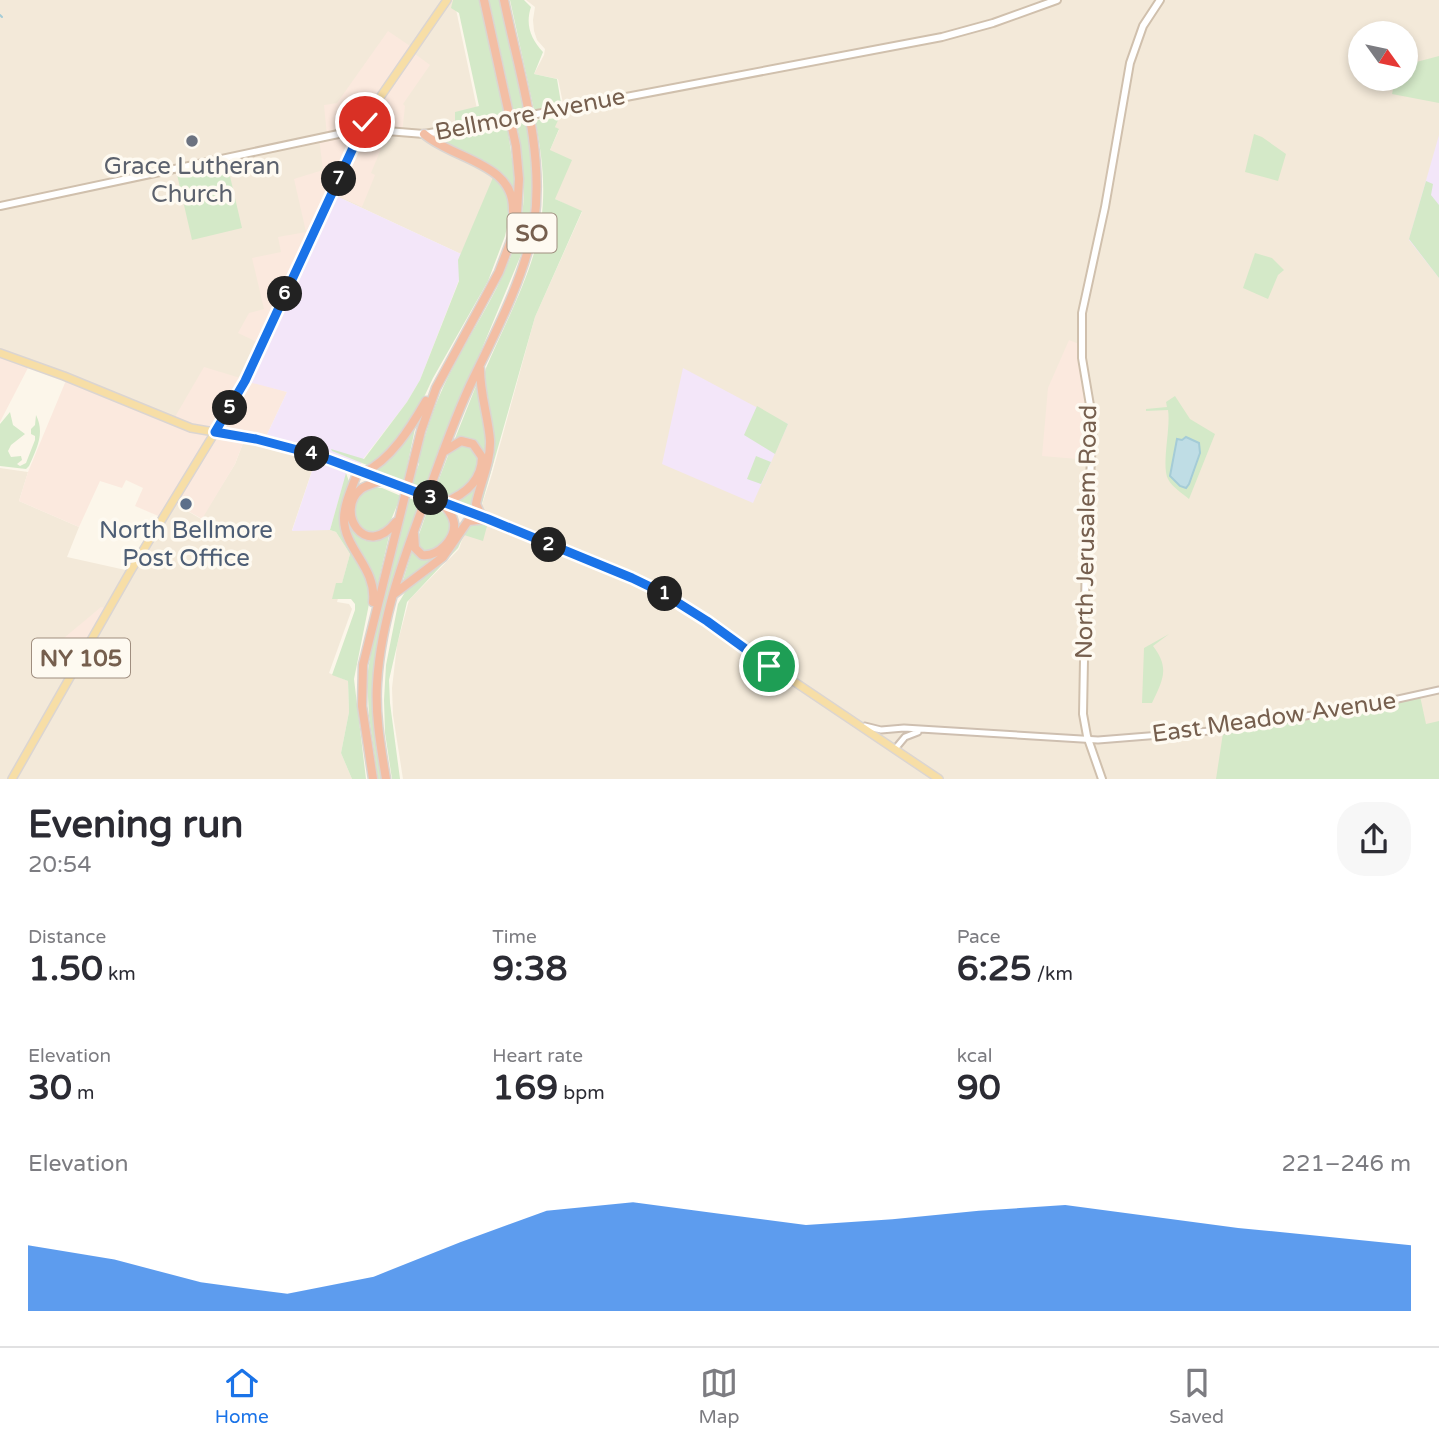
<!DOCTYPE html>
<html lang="en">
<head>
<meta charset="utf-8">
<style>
  body { margin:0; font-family:"Varela Round",sans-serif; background:#f7f7f7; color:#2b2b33; height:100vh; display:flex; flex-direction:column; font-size:26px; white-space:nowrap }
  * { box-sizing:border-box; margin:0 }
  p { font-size:23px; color:#7c7c81 }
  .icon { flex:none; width:38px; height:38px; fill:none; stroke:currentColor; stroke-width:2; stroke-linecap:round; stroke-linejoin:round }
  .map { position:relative; height:779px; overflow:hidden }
  .details { display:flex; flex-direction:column; background:#fff; flex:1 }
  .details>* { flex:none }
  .needle { width:46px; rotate:123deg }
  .buttons { position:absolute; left:1348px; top:21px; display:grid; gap:14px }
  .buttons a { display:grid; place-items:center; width:70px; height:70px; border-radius:50%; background:#fff; box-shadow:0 4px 10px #0003; font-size:35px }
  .pin { position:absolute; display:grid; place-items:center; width:60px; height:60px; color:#fff; margin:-30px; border:4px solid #fff; border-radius:50%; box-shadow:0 2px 7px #0007 }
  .km { position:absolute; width:35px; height:35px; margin:-18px; border-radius:50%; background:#222; color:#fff; font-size:19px; line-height:35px; text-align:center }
  .round { display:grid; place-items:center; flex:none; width:74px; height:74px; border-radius:28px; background:#f7f7f7 }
  .headline { display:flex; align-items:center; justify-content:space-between; height:119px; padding:0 28px }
  h1 { font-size:38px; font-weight:700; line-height:52px }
  .figures { display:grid; grid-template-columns:repeat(3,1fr); gap:10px; height:119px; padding:7px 28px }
  .figures div { display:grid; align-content:center }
  .figures b { font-size:35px; font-weight:700 }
  .figures small { font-size:19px; font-weight:400 }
  .figures p { font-size:19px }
  .chart { height:196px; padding:14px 28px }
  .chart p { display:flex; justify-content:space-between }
  .chart svg { width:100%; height:126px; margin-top:7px; fill:#1a73e8; opacity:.7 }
  .tab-bar { display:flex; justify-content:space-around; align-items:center; height:98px; border-top:2px solid #e1e1e2; background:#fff; font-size:19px; color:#7c7c81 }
  .tab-bar a { display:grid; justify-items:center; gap:4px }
  .tab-bar .on { color:#1a73e8 }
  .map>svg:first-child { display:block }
  .residential { fill:#f3e9d9; fill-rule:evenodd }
  .commercial { fill:#fbe9de }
  .education { fill:#f3e6f9 }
  .green { fill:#d4e9c8 }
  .water { fill:#bfdde5; stroke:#a5ccd7; stroke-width:2 }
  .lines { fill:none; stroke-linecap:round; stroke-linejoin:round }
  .stream { stroke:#a5ccd7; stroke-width:2 }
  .tertiary-casing { stroke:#cebfb0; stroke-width:9 }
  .secondary-casing { stroke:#d0c0ad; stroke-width:10 }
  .primary-casing { stroke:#dbd5d1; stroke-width:10 }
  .motorway-casing { stroke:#dbd5d1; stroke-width:11 }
  .tertiary { stroke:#fff; stroke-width:5 }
  .secondary { stroke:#fff; stroke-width:6 }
  .primary { stroke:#f7dea6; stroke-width:7 }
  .motorway { stroke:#f3bea4; stroke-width:8 }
  .secondary-bridge-casing { stroke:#d0c0ad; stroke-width:10; stroke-linecap:butt }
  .primary-bridge-casing { stroke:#dbd5d1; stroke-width:10; stroke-linecap:butt }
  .secondary-bridge { stroke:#fff; stroke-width:6 }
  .primary-bridge { stroke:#f7dea6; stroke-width:7 }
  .route-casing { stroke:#fff; stroke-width:14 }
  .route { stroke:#1a73e8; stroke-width:9 }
  .worship-dot { fill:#6b7280; stroke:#fefaf1; stroke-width:2.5 }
  .service-dot { fill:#5c6f8a; stroke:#fefaf1; stroke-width:2.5 }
  .labels { text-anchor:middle; stroke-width:7; stroke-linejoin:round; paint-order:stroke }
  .shield { fill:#fefaf1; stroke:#9f8e7f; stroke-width:2 }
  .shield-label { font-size:23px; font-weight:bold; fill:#765f4e }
  .street-label { font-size:24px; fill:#765f4e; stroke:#fefaf1 }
  .worship-label { font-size:24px; fill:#5b616d; stroke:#fefaf1 }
  .service-label { font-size:24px; fill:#4e5e75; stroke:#fefaf1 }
</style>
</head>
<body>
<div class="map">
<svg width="1439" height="779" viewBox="0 0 1439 779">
  <rect width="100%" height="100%" fill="#fcf6ea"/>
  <path class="residential" d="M0,0H454L480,123L425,134L497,173L461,254L332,194L245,381L172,422L0,354Z
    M526,0H1439V779H403L393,715L392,688L397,645L409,600L459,549L464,534L476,523L492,474L535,317L582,212L555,199L550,150L559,130L555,127L557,118L564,108L558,79L534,74L544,55L545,49L537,40L534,31L533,20L535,7ZM1360,33H1405V79H1360Z
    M245,438L317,456L292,530H330L336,532L350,554L337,602L349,604L352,609L329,673L348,681L349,712L341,753L352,779H0V468L28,472L19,501L79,527L67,557L130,571L174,503L201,519L235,464Z"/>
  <path class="commercial" d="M388,31L413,48L411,51L430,65L403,104L405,106L402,133L388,132L371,173L375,175L362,207L332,193L261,344L238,333L249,313L264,309L252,258L281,252L278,237L306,232L294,179L323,170L319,138L327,136L324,105L337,103Z
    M1069,340L1079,344L1091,425L1090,460L1042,456L1048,388Z
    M0,354L30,364L0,422Z
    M204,367L287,392L264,441L245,438L235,464L202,519L174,503L163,518L135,506L143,488L126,480L122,488L100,481L79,527L19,501L28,472L67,378L172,422Z
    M101,607L108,609L80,657L58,643Z"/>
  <path class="education" d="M1439,135V278L1409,240Z
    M332,194L461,254L464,267L420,380L407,402L363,459L358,471L348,467L330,530L292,531L317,456L264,441L287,392L245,381Z
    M683,368L788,424L753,503L662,464Z"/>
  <path class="green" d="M453,0H479L505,115L455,121V112L479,106L459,13L451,8Z
    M489,0H500L523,106L522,112L514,114Z
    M510,0H524L531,7C525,25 531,39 543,52L534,74L557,79L561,103L534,110Z
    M1439,56V103L1392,94L1395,79H1405V65Z
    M559,118L555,127L559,129L550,150L572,160L555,199L582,211L535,317L481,507L479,501L491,460L482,384L486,368C505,323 534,271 541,222C546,187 542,154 535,120Z
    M526,122C536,166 534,206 523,250L424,488L411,484L419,464L418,461C426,431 435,403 449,375C475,322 513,274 522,214C527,184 521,153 517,123Z
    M507,125L515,179V194L510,186L442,142L443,139Z
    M1254,134L1262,137L1286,154L1278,181L1245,172Z
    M226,159L242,228L192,240L176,170Z
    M494,175L509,192L510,214L505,236L488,281L433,378L417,412L375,465H367L332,451L331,449L364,459L407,402L420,380L459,281L458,260Z
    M1426,181L1433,184L1431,195L1439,205V278L1409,239Z
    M1255,253L1272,258L1284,270L1278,275L1268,299L1243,288Z
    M478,381L488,448L475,508L456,501C477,493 492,462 478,444L454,441Z
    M1175,396L1190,419L1215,434L1189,499C1182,493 1172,487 1168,479C1161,465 1171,428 1168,410L1146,411V409L1167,407L1166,402Z
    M757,406L788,424L775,454L744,435Z
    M10,412L13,425L25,434L11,445L8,451L11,457L21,456L22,460L17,464L20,466L26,463L35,440V436L31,434V429L35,425L36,415C45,433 37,448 29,466L26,469L0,466V424Z
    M416,424L404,481L378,471L377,469Z
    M460,444L473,446L481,458L474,480L452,497L434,492L449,453Z
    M756,456L771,462L761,484L747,479Z
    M346,473L351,487L342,519L370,585V599L354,679L366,779H352L341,753L349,712L348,681L332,675L355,610V604L351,599H332L336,583H342L350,554L336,532L330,530Z
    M370,488H382L401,496L388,527L369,534C365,532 361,531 359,528C347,515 357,494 370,488Z
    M409,498L419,502L386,610L378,646L383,779H378L369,716L367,677L372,646Z
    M429,506C446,512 450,516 451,533L434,552L423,554L416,543Z
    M347,516L354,531L366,541L389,536L377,588L350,535Z
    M475,521L487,526L483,541L464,535L458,548L407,602L389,680L390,703L400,779H392L385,733L384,700L386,665L398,604L408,587L435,567L468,525Z
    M413,548L422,559H429L430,562L436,559L401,587Z
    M1169,634L1153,646C1170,668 1163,680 1152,703H1142L1144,648Z
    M1420,696L1426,724L1439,721V779H1216L1223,733L1372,708Z"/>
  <path class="water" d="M1186,437L1199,443L1200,453L1189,484L1186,488L1180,486L1170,476L1177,439L1182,440Z"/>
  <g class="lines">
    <path class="stream" d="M0,15L2,17"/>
    <g class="tertiary-casing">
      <path id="tertiary" d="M865,726L881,730L904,728L1098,740L1223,730L1371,705L1439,690
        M895,749L905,737L918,732"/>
    </g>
    <g class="secondary-casing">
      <path id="secondary" d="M547,112L942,37L993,23L1057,0
        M0,206L362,129L424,134L491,123
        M1102,779L1087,736L1083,714L1086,551L1093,423L1082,358V313L1105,207L1130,63L1143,26L1160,0"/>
    </g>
    <g class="primary-casing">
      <path id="primary" d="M0,353L64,376L191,428L256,439L301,451L394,485
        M440,502L488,519L661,592L939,779
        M12,779L130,572L237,396L372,109L447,0"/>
    </g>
    <g class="motorway-casing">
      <path id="motorway" d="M424,134C454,160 515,163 513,211
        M480,369C480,394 488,416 490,440C491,463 480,483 476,504L480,513L488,519
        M358,471C353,486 344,503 344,519C344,549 377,568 373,602
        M363,473C391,460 411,427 426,401
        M382,480C376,483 367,485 361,489C334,511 365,561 396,522
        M414,534L415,548L422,555C438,557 456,539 454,523C453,515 447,509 443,503C464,495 482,482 482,457L473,444L461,441L443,452
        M394,594L443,557L468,521L488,519
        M373,779L362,706L363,665L421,431L436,388L499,272L512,238L517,213L519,179L516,146L484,0
        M386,779C381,748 375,716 377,684C381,615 407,549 431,485C444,449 457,412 474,377C496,332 526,273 534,224C545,149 519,74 504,0"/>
    </g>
    <use href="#tertiary" class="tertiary"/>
    <use href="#secondary" class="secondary"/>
    <use href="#primary" class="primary"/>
    <use href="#motorway" class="motorway"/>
    <g class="secondary-bridge-casing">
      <path id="secondary-bridge" d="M491,123L547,112"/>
    </g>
    <g class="primary-bridge-casing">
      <path id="primary-bridge" d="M394,485L437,500"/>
    </g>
    <use href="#secondary-bridge" class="secondary-bridge"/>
    <use href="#primary-bridge" class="primary-bridge"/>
  </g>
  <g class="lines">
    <g class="route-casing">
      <path id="route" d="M365,122L245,381L215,432L256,439L317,455L488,519L632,578L661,592L707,621L769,666"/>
    </g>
    <use href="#route" class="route"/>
  </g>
  <circle class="worship-dot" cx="192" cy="141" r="7"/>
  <circle class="service-dot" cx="186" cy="504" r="7"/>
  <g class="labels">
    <g class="shield">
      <rect x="507.5" y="213.5" width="49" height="39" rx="5"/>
      <rect x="32" y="638.5" width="98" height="39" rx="5"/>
    </g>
    <g class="shield-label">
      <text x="532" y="241">SO</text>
      <text x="81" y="666">NY 105</text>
    </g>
    <g class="street-label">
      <text transform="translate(530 114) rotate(-11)" y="8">Bellmore Avenue</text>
      <text transform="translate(1086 532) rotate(-89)" y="8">North Jerusalem Road</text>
      <text transform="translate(1274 717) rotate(-8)" y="8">East Meadow Avenue</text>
    </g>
    <g class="worship-label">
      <text x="192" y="174">Grace Lutheran<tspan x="192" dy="28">Church</tspan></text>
    </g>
    <g class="service-label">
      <text x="186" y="538">North Bellmore<tspan x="186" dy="28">Post Office</tspan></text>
    </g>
  </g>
</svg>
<div class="buttons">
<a><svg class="needle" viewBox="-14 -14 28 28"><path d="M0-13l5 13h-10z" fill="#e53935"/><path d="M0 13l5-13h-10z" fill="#7c7c81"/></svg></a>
</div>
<div class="pin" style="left:769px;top:666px;background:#1e9e55"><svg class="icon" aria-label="arrive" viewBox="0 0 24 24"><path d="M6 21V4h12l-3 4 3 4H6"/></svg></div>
<div class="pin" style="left:365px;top:122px;background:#d93025"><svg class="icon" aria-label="check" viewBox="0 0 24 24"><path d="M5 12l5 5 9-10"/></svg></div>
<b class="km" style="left:665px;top:594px">1</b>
<b class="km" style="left:549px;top:545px">2</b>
<b class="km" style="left:431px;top:498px">3</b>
<b class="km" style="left:312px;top:454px">4</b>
<b class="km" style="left:230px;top:408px">5</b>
<b class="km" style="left:285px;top:294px">6</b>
<b class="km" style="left:339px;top:179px">7</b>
</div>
<section class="details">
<div class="headline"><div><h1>Evening run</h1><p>20:54</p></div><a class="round"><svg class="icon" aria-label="share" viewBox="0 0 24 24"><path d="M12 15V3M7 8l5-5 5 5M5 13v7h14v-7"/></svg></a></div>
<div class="figures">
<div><p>Distance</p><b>1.50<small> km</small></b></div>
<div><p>Time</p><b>9:38</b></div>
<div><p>Pace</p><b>6:25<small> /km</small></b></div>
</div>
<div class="figures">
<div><p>Elevation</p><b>30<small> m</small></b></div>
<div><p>Heart rate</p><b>169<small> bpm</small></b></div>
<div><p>kcal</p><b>90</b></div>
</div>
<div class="chart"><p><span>Elevation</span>221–246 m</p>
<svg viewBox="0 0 160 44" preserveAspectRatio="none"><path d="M0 44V21L10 26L20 34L30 38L40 32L50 20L60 9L70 6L80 10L90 14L100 12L110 9L120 7L130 11L140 15L150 18L160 21V44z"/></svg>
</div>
</section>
<nav class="tab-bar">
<a class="on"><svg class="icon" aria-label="home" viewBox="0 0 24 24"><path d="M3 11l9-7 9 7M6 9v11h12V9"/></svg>Home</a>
<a><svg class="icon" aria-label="map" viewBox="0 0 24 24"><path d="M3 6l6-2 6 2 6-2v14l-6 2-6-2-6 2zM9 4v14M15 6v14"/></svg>Map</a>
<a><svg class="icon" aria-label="saved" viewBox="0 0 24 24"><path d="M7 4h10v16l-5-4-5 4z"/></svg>Saved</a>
</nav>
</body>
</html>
